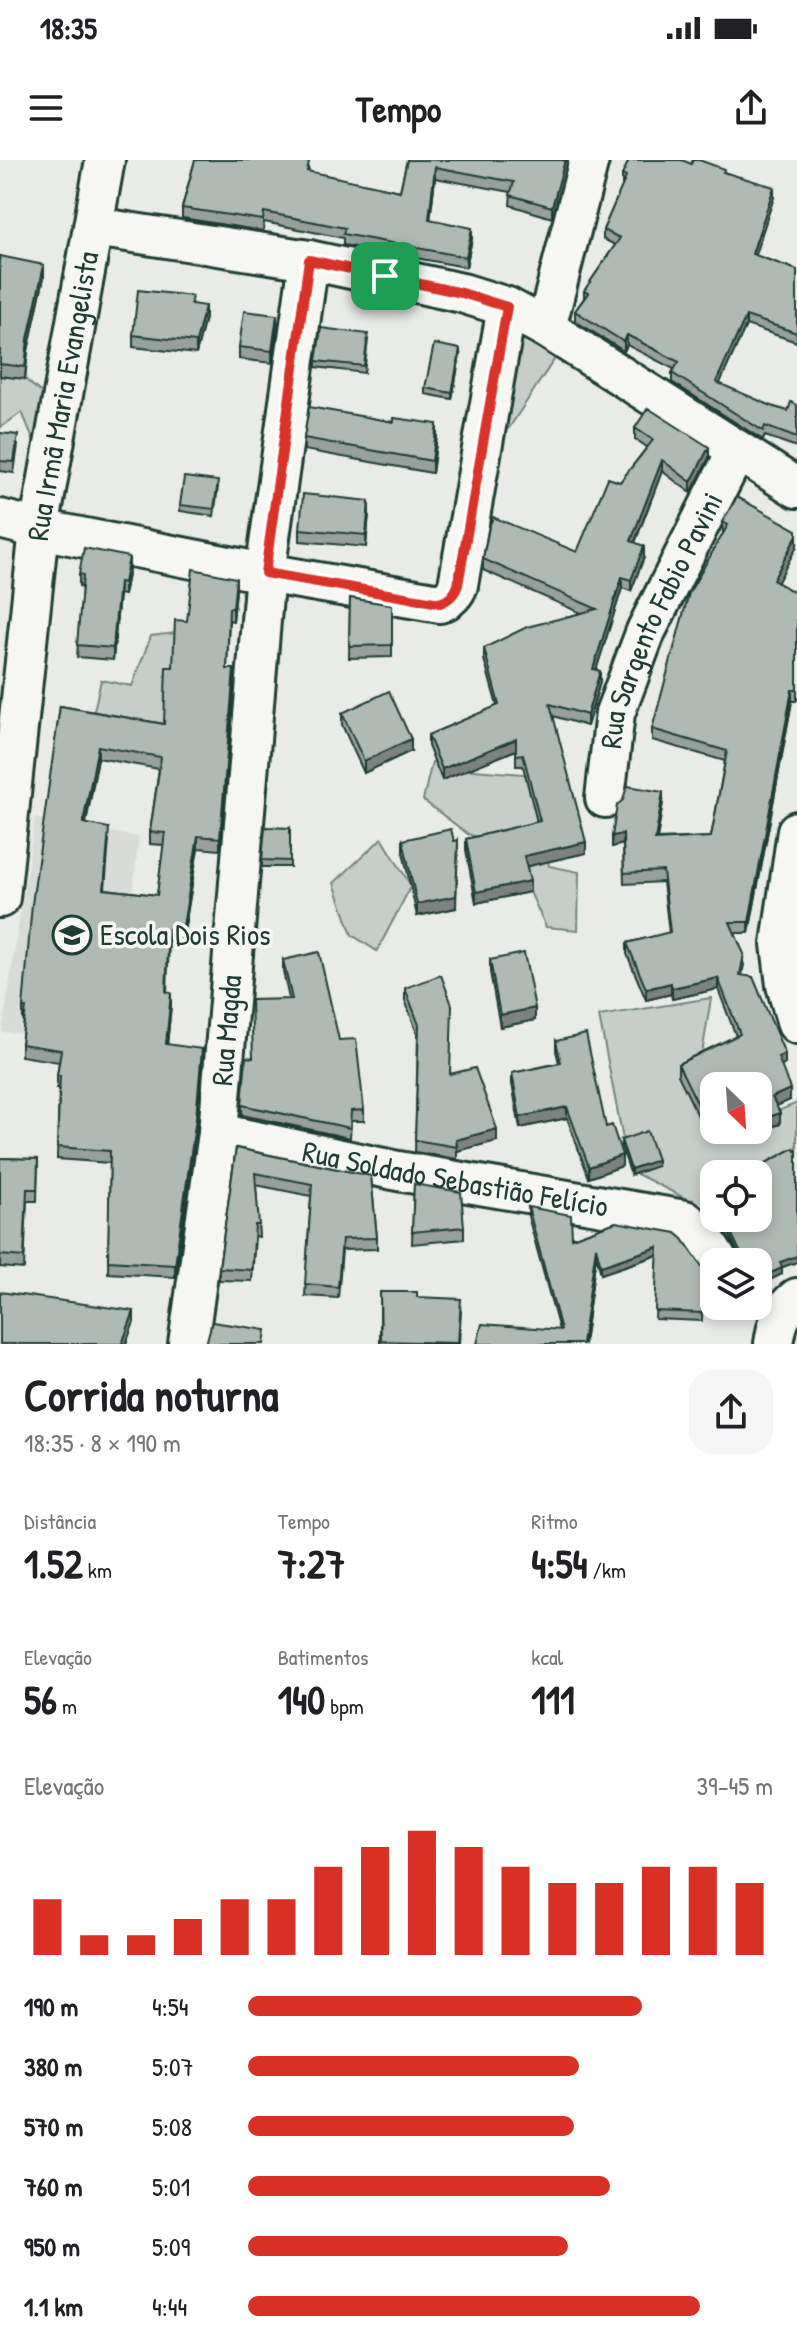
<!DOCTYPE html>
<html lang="pt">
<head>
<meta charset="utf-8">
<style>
  body { margin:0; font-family:"Patrick Hand",sans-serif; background:#f6f6f6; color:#202124; height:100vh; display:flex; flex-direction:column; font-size:30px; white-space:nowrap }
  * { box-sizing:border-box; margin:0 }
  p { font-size:26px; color:#757577 }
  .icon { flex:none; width:44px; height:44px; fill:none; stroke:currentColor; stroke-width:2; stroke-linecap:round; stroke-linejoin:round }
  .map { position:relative; height:1184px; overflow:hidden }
  .sheet { display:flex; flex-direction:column; background:#fff; flex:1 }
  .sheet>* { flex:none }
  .needle { width:52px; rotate:155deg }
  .tools { position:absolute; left:700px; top:912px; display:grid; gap:16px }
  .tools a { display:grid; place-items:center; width:72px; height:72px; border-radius:16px; background:#fff; box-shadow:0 4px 12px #0003; font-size:40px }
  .pin { position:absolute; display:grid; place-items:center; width:68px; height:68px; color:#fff; margin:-34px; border-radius:16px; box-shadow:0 4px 12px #0006 }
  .round { display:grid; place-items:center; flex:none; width:84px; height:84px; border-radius:24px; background:#f6f6f6 }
  .head { display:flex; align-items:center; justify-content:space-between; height:136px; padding:0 24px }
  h1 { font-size:44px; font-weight:800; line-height:60px }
  .figures { display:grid; grid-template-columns:repeat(3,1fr); gap:12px; height:136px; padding:8px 24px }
  .figures div { display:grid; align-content:center }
  .figures b { font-size:40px; font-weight:800 }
  .figures small { font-size:22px; font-weight:400 }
  .figures p { font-size:22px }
  .chart { height:224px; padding:16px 24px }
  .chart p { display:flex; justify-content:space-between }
  .chart svg { width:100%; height:144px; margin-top:8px; stroke:#d93025; stroke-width:6 }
  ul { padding:0 24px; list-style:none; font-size:26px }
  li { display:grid; grid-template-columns:128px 96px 1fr; align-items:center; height:60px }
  li i { height:20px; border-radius:10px; background:#d93025 }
  .status { display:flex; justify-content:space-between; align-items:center; height:56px; padding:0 40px; background:#fff; direction:ltr }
  .status svg { height:22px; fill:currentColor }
  header { display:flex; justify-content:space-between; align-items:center; height:104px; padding:0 24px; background:#fff; font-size:36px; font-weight:800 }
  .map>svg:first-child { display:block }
  .built { fill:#d8dcd8 }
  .green { fill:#c7cec9; stroke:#73867e; stroke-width:2 }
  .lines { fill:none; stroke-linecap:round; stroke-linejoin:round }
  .minor-casing { stroke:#1f3d34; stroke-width:44 }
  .minor { stroke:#f6f6f2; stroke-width:38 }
  .wall { fill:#97a09c; stroke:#1f3d34; stroke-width:2; fill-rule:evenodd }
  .shaded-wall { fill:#7b827f; stroke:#1f3d34; stroke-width:2 }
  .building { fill:#b0bab5; stroke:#1f3d34; stroke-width:2; fill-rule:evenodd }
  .route-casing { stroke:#fff; stroke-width:16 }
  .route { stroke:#d93025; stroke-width:10 }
  .labels { text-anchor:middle; stroke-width:7; stroke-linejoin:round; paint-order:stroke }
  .street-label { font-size:30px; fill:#1f3d34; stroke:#f6f6f2 }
  .poi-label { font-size:30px; fill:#1f3d34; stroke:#f6f6f2; text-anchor:start }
</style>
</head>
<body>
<div class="status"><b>18:35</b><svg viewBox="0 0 49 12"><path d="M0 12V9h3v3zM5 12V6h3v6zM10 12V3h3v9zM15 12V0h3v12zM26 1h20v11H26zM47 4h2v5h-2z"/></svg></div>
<header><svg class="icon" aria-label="menu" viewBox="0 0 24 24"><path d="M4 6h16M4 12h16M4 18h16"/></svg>Tempo<svg class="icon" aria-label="share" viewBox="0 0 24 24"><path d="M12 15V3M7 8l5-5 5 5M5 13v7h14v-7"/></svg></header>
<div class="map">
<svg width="797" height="1184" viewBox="0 0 797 1184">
  <rect width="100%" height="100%" fill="#e9ebe7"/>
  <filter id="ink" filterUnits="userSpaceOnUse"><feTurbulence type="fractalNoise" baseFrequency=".0125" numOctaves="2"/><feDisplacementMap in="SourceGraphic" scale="16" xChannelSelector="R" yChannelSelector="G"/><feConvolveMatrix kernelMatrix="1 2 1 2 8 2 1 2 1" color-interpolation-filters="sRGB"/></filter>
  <g filter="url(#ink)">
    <path class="built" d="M35,658L139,677L116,882L2,872Z"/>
    <path class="green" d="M518,170L559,192L509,268L502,272Z
      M0,216L25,219L39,231L53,235L36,286L22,252L0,268Z
      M175,473L194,585L91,564L101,520L132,526L151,476Z
      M432,602L450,608L534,615L549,706L579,712L578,770L546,767L530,732L517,679L496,684L468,674L423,640Z
      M382,678L411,726L377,791L352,775L334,723Z
      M711,838L700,907L714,970H758L766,956L797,943V1087L758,1058V1014H714V1053L629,1010L599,856Z"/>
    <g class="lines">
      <g class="minor-casing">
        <g id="minor">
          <path d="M95,67L309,100L462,133L507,147L546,168L797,328"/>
          <path d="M546,168L589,0"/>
          <path d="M0,359L39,369L265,413L440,443C449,439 455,434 458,425L507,147"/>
          <path id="s1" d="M605,638L615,553L646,471L737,290"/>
          <path d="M797,671L781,784L786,825L797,864"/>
          <path id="s2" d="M0,738L39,369L105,0"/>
          <path id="s3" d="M218,973L398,1011L685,1060L700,1072L719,1102"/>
          <path id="s4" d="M188,1184L218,973L265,413L309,100"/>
          <path d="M774,1184C777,1163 780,1152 797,1138"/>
        </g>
      </g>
      <use href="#minor" class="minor"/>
    </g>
    <path class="wall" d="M195,0H306L309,12L400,31L407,0H568L552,58L510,45L511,32L435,18L430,59L472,79L466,107L343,85V78L264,62L263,71L182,58V48Z
      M691,4L724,12L774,37L754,95L797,110V182L746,165L719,224L774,247L788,251L797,245V287L765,276L763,280L672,222V213L674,209L627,185L624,191L575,161V151L584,138V131L615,85L603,79V70L623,25L622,24V15Z
      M0,96L44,117L28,191L25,219L0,216Z
      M205,158L196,194L133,187V175Z
      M277,167L272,203L239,199V187Z
      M368,180L364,213L316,207V201Z
      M460,195L452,239L425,234V228Z
      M394,262L437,276L432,313L304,290V278Z
      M635,268L709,298L691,333L662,311L635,383L644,397L631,431L622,428L596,510L600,522L587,566L553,556L586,693L527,706L530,732L476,743L466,690V679L537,662L523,606H516V590L442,620L428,586V575L497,546L484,499V488L581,453L483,410V399L577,392L620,322L647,287L635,279Z
      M0,273L18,285L14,313L0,311Z
      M218,327L214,356L180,351V345Z
      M737,337L777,422L797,434V540L796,541H792L749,773H735L744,805L742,815L785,904L781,906L790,940L776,946L780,964L748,975L746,970H758V926L707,974L678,915V904L736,876L718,829L672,839L671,834L646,840L627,794V783L669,773L663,722L624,724L623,684L612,687L663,642L657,679L711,677L725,601L652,580V569L723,374L722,362Z
      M369,353L366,387L300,381V369Z
      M129,409L124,435L119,434L113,500L77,497L82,427L79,426V414Z
      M236,430L233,461L229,460L227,509L234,521L220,690L198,688L182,784L169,781L167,832L171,845L167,884L202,901L196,971L175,1117L108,1113L110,1003L57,999L59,928H57V916L59,902L21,896V884L24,860H23V848L60,546L164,564L173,507L187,461ZM98,598L159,609L150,672V684L164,685L157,735L105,729L109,680L86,664Z
      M350,438L392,445V497L349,498Z
      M342,553L411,591L364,613L342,565Z
      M290,668V707H262V700Z
      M403,680L456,748L417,756L403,692Z
      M283,800L339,880L364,950V961H351L350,978L242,955V945L252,898L289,839L283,811Z
      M490,800L535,860L500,867L490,812Z
      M405,828L451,914L497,981L457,991V999L415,992L418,876L405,840Z
      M556,881L606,967L622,1006L589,1018L567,958L520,968L512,924V913L559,903L556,891Z
      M621,980L657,1006L631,1015L621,986Z
      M236,988L371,1016L377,1078V1089L342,1090L338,1138L305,1136L311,1036L256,1025L259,1077L255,1076L252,1121L219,1120V1108Z
      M795,991L782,1107V1114L758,1126V1102H742L722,1058H758Z
      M0,998L38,999L37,1041H27L24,1109L0,1107Z
      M414,1024L464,1067V1079L412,1084Z
      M528,1047L572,1078L616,1062L703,1108L702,1161L655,1159L658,1095L601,1114L596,1095L584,1184L559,1170L528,1056Z
      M380,1132L461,1151L459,1184H380Z"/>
    <path class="shaded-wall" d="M565,0H568L552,58V47Z
      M435,7V18L429,70V59Z
      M774,27V37L752,104V94Z
      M472,68V79L466,107V97Z
      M44,105V117L28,191L25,219L28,179Z
      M205,146V158L196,194V182Z
      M277,155V167L272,203V191Z
      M746,156V165L716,232V222Z
      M627,175V185L624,191V182Z
      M460,189V195L452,239V233Z
      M437,264V276L432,313V301Z
      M709,287V298L691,333V322Z
      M662,300V311L631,392V381Z
      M369,341V353L366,387V375Z
      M797,375V386L773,431V420Z
      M644,386V397L631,431V420Z
      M129,397V409L124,435V423Z
      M622,417V428L593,520V509Z
      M236,418V430L233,461V448Z
      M119,422V434L113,500V488Z
      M234,509V521L220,690V678Z
      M600,511V522L587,566V555Z
      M792,530V541L749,773V762Z
      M411,579V591L364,613V601Z
      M516,579V590L442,620V609Z
      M98,586V598L83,675V663Z
      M663,632V642L655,690V680Z
      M623,674V684L612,687V676Z
      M198,676V688L182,784V772Z
      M458,680L456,748L417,756V744Z
      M586,682V693L524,707V696Z
      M530,721V732L476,743V732Z
      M718,818V829L672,839V828Z
      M671,823V834L646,840V829Z
      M171,833V845L166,896V884Z
      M535,848V860L500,867V855Z
      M202,889L196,971L175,1117V1105Z
      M785,894V904L778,908V897Z
      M790,929V940L772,948V937Z
      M567,947V958L520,968V957Z
      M780,953V964L748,975V970H758V961Z
      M714,960V970H717L707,974V963Z
      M497,969V981L457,991L456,980Z
      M622,995V1006L589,1018V1007Z
      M657,1000V1006L631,1015V1009Z
      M596,1087V1095L584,1184H582Z
      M658,1087V1095L601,1114V1106Z
      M797,1096V1102L780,1108V1102Z
      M782,1108V1114L758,1126V1119Z
      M134,1151V1162L126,1184H122Z"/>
    <path class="building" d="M195,0H305V1L309,2L307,11L400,31L407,0H565L552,47L510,35L514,22L435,7L429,59L472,68L466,97L343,74L345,68L264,52L263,60L182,48Z
      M629,0H682L691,4L693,0H699L724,9L723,12L774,27L752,94L797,110V173L746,156L716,222L774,247L788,251L791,242L797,245V278L765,266L763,271L672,213L679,202L627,175L624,182L575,151L588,133L584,131L620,78L603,70L626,17L622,15Z
      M0,96L44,105L28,179L25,207L0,204Z
      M138,130L192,136L191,144L205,146L196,182L133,175Z
      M244,151L277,155L272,191L239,187Z
      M321,168L368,174L364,206L316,201Z
      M434,184L460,189L452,233L425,228Z
      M309,247L394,262V258L437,264L432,301L304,278Z
      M648,248L709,287L691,322L662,300L631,381L644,386L631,420L622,417L593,509L600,511L587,555L550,544L586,682L524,696L530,721L476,732L466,679L540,661L523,594L516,595V579L442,609L428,575L499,545L484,488L527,467L597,449L483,399L489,367L493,357L577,392L608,318L620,322L653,280L635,268Z
      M0,273L18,275L14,302L0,301Z
      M184,317L218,321L214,349L180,345Z
      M303,334L369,341L366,375L300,369Z
      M737,337L797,370V375L773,420L797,434V529L796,530H792L749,762H730L744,794L740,815L753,817L785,894L778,897L790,929L772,937L780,953L758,961V926H714V960L707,963L678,904L740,874L718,818L672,828L671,823L646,829L627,783L670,772L663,711L624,713L623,674L612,676L617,645L623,640L627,626L663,632L655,680L711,677L727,591L652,569L689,433L728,365L722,362Z
      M84,388L129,397L124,423L119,422L113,488L77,485L83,415L79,414Z
      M193,409L236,418L233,448H229L227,509H234L220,678L198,676L182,772L169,769L166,832L171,833L166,884L202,889L196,958L175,1105L108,1101L110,991L57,987L60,916H57L61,890L21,884L26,848H23L32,744L60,546L164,564L166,507H173L175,460L187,461ZM98,586L161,597L150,672L165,673L157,735L104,729L109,668L83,663Z
      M350,438L392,445V485L349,486Z
      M389,531L411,579L364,601L342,553Z
      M265,667L290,668V701L262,700Z
      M451,669L454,681L458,680L456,736L417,744L403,680Z
      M319,792L339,880L356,879L364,950L351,951L350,968L242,945L246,897L253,898L251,840L292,839L283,800Z
      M524,793L535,848L500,855L490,800Z
      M441,815L452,845L450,914L475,908L497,969L456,980L457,987L415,980L419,865L405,828Z
      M586,874L606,967L612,965L622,995L589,1007L567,947L520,957L512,913L561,903L556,881Z
      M647,971L657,1000L631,1009L621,980Z
      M236,988L371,1016L377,1078L342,1079L338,1127L305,1124L312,1024L255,1013L259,1065H255L252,1110L219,1108Z
      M794,988L795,991L797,990V1096L780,1102L782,1108L758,1119V1102H745L724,1058H758V1014H745Z
      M0,998L38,999L37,1029H27L24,1097L0,1095Z
      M414,1024L461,1032L464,1067L412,1072Z
      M528,1047L571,1055L572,1078L616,1062L676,1073L683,1079L703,1108L702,1153L655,1151L658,1087L601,1106L596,1087L582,1184H477L482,1164L561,1170Z
      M0,1132L134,1151L122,1184H0Z
      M380,1132H417V1137L461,1139L458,1183L381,1181Z
      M212,1162L266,1170L264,1184H206Z"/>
  </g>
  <g class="lines" filter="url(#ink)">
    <g class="route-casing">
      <path id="route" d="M309,100L462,133L507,147L458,425C455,434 449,440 440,443L265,413Z"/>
    </g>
    <use href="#route" class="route"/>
  </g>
  <defs>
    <g id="school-ring" transform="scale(2)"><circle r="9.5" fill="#f6f6f2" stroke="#1f3d34" stroke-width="1.5"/><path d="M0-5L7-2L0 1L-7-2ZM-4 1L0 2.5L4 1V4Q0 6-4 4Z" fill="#1f3d34"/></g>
  </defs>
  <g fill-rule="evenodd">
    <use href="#school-ring" x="72" y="775"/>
  </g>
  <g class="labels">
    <g class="street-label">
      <text dy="10" stroke="none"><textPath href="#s2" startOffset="506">Rua Irmã Maria Evangelista</textPath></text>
      <text dy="10" stroke="none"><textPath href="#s1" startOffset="188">Rua Sargento Fabio Pavini</textPath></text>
      <text dy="10" stroke="none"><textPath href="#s4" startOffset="316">Rua Magda</textPath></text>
      <text dy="10" stroke="none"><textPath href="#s3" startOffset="242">Rua Soldado Sebastião Felício</textPath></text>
    </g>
    <g class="poi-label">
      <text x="100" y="785">Escola Dois Rios</text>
    </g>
  </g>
</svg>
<div class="tools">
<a><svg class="needle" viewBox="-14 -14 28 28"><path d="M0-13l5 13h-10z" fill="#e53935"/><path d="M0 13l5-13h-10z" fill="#757577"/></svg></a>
<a><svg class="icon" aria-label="locate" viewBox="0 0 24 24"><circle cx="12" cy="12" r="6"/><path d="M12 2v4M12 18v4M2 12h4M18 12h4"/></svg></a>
<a><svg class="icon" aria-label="layers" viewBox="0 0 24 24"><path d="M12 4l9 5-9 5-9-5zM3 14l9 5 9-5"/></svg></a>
</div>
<div class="pin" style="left:385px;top:116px;background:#1e9e55"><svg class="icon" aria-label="arrive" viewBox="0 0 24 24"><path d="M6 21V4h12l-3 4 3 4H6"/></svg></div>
</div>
<section class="sheet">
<div class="head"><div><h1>Corrida noturna</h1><p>18:35 · 8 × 190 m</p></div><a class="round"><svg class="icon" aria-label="share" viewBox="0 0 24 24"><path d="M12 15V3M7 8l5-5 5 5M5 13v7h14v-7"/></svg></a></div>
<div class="figures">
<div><p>Distância</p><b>1.52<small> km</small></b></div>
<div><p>Tempo</p><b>7:27</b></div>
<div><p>Ritmo</p><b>4:54<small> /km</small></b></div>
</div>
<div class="figures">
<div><p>Elevação</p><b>56<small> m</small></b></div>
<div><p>Batimentos</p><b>140<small> bpm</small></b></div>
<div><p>kcal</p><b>111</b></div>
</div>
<div class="chart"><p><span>Elevação</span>39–45 m</p>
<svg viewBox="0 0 160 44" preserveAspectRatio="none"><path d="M5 44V27M15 44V38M25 44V38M35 44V33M45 44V27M55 44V27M65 44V17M75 44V11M85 44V6M95 44V11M105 44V17M115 44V22M125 44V22M135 44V17M145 44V17M155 44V22"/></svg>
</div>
<ul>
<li><b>190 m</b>4:54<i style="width:75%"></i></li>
<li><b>380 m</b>5:07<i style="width:63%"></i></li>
<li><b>570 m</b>5:08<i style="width:62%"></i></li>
<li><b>760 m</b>5:01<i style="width:69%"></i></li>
<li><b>950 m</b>5:09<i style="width:61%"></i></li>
<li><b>1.1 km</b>4:44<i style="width:86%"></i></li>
</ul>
</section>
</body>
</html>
